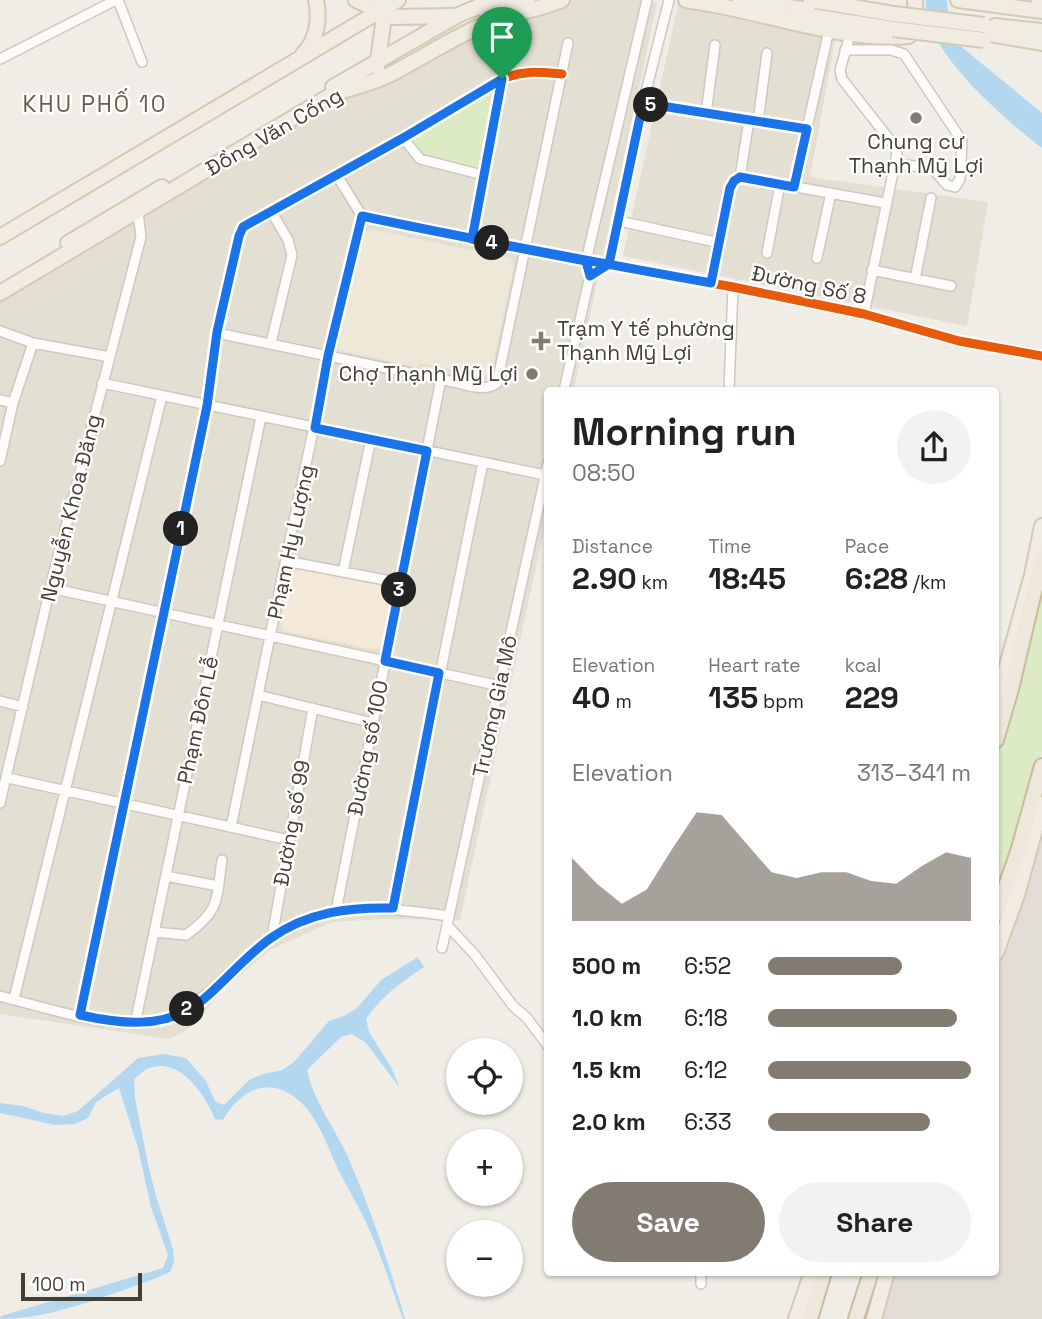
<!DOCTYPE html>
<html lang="en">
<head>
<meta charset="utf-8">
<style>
  body { margin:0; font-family:"Space Grotesk",sans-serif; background:#f2f2f2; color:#222; height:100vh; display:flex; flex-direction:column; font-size:26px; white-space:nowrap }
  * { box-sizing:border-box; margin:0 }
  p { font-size:23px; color:#767676 }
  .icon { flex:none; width:38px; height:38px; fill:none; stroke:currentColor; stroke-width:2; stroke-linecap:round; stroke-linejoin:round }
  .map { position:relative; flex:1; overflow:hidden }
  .side { position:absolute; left:544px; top:387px; width:455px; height:889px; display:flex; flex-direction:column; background:#fff; border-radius:7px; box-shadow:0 2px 5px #0004 }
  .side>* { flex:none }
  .buttons { position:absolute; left:446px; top:1038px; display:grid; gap:14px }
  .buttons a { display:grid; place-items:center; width:77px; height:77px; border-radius:50%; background:#fff; box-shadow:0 2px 5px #0004; font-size:35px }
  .scale { position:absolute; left:21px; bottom:18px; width:121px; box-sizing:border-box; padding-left:7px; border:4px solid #453e33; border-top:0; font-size:19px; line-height:24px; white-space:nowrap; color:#453e33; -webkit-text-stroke:5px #fff; paint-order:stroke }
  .pin { position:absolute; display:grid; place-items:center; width:60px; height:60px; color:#fff; margin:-72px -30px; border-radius:50% 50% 50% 0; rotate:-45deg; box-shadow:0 0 7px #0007 }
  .pin .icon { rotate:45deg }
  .km { position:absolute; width:35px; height:35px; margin:-18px; border-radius:50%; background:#222; color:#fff; font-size:19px; line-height:35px; text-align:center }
  .round { display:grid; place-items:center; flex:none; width:74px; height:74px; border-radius:37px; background:#f2f2f2 }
  .head { display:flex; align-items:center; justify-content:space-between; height:119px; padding:0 28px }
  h1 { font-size:38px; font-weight:600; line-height:52px }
  .figures { display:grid; grid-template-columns:repeat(3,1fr); gap:10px; height:119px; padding:7px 28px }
  .figures div { display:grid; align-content:center }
  .figures b { font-size:30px; font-weight:600 }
  .figures small { font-size:19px; font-weight:400 }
  .figures p { font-size:19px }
  .chart { height:196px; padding:14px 28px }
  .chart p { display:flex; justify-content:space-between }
  .chart svg { width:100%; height:126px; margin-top:7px; fill:#817b72; opacity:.7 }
  .primary-button { display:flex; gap:14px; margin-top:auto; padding:14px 28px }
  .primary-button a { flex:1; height:80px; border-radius:42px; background:#817b72; color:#fff; font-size:28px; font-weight:600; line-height:80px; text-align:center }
  .primary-button a+a { background:#f2f2f2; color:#222 }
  ul { padding:0 28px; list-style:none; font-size:23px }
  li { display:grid; grid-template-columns:112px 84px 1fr; align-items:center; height:52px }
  li i { height:18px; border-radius:9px; background:#817b72 }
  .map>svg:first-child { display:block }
  .residential { fill:#e4dfd3 }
  .commercial { fill:#f4e9d8 }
  .industrial { fill:#e2ded7 }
  .education { fill:#eee8d8 }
  .green { fill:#dcebc4 }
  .water { fill:#b4d7f0 }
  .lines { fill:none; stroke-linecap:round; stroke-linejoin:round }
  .minor-casing { stroke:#ccc9c2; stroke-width:12 }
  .primary-casing { stroke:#d3cab3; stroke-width:18 }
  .trunk-casing { stroke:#c9bba0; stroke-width:18 }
  .minor { stroke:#fdfcfb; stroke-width:9 }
  .primary { stroke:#f1ece2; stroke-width:14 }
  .trunk { stroke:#eee8dc; stroke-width:14 }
  .primary-bridge-casing { stroke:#d3cab3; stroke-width:18; stroke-linecap:butt }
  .primary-bridge { stroke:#f1ece2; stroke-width:14 }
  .cycleway-casing { stroke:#fff; stroke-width:13 }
  .cycleway { stroke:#e8590c; stroke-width:9 }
  .route-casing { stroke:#fff; stroke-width:14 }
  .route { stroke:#1a73e8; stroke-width:9 }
  .poi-dot { fill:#817b72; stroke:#fff; stroke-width:2.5 }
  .labels { text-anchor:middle; stroke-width:5; stroke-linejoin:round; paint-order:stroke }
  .street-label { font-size:21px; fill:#453e33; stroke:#fff }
  .poi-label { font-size:21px; fill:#453e33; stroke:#fff }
  .neighbourhood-label { font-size:23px; letter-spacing:2px; fill:#685d4a; stroke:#fff }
</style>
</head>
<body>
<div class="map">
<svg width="1042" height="1319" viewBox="0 0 1042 1319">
  <rect width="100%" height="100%" fill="#f0ede6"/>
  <path class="residential" d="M566,0H643L657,3L574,390H548V511L460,920L386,919L332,922L270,950L223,990L193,1025L182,1033L169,1039L0,1014V298L341,95L445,45Z
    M678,5L836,36L810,177L988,202L967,326L623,256Z"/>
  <path class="commercial" d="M299,569L388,587L392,590L394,594L383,647L375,650L284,631L280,622L291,575Z"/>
  <path class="industrial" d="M1042,823V1319H881L894,1272H996V974L1019,906Z"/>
  <path class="education" d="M370,229L510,258L514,265L490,377L422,363L415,367L339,350L335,343L361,234Z"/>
  <path class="green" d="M484,97L493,102V107L481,165L473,171L421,160L412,142L416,135L478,99Z
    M1042,574V751L996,905V750Z"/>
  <path class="water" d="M926,0H947L948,14L958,44L1042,113V148C1006,120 922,50 926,0Z
    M418,957L424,967C400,983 382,996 366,1019L369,1032L391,1067L400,1088L366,1043L352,1034L341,1037L307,1070C314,1102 335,1128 348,1157C371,1210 389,1264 405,1319H403C392,1289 382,1258 369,1229C360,1208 347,1188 337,1167C327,1145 317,1115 297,1099C267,1075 240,1091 223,1120L215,1119C205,1095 179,1055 147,1069C143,1071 138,1076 134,1079L135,1098L148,1164L156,1196L173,1249L174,1262L170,1272L157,1278C108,1295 52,1319 0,1319L1,1316L163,1268L168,1255L151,1207L138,1148L119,1088L96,1102L88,1118L75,1124L55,1125L0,1113V1103L23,1106L44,1113L63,1116L78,1111L138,1058L164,1054L186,1058L206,1081L215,1101L224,1105L249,1080L263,1074L282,1070L294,1062L329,1021L344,1016L357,1008L381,980Z"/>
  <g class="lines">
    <g class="minor-casing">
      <path id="minor" d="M118,0L142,62
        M850,35L840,70L842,79L893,144L897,153L864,314
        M845,50H891L904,54L962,141L960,179L955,187L947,185L933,169L895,163
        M0,59L116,0
        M643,103L807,129
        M706,114L715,45
        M758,122L767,53
        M403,138L420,159L483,175
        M336,174L362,216
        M740,177L749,120
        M794,187L829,30
        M271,211L288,240L292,255L271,343
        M362,216L472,239L733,287L864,314L959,341L1042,356
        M619,221L720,243
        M472,239L502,79
        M767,253L780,184
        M817,258L831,193
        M872,270L951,286
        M590,276L609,264L643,103L669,0
        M915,279L931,198
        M711,283L730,188L734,181L740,177L885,203
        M0,331L33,343L110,357
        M217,333L449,381C464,384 484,393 497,383L568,43
        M102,383L545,475
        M564,390L590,276L586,261L647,0
        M729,390L733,287
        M0,400L13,403
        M0,461L13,403L33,343
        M286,561L401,583
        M343,572L371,439
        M50,588L500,686
        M258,695L373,723
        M0,701L23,707
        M8,778L289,840
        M0,803L50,588L141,237L138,213
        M231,827C273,623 313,419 362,216
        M166,876L218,886
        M393,908L483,462
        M336,911L441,379
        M447,925L475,955L513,1006L527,1018L548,1046
        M154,932L186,935C221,910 216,900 222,860
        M272,937L313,708
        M442,948L548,463
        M0,996C42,1007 110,1029 152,1022C191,1015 212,988 240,964C311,901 360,904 449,916
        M14,999L162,396
        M81,1015L207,406L217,333L239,236L243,227L403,138L502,79C524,70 538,72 562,74
        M135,1024L261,417
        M701,1284V1272"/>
    </g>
    <g class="primary-casing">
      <path id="primary" d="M356,0L393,17L452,16
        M686,0L710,4L719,3
        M740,0L808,10
        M811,0L894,14
        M958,0L1042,11
        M1039,0H1042
        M710,4C773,15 846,42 909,36L914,31L916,21L915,0
        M486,12L528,0
        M798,14L893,29
        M995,26L1042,31
        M984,33L1042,43
        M303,54C317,41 320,18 316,0
        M377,67L383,24L380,5
        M333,87L458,15L495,0
        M0,237L398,0
        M68,243L162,187
        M0,293L328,97C348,87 369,85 389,75C423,58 454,36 490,22C513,12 539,10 562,0
        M996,705L1032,575L1042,526
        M996,953L1018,892L1042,804
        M796,1319L812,1272
        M874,1319L887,1272"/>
    </g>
    <g class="trunk-casing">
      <path id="trunk" d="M996,740L1011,689L1042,558
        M996,914L1018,852L1042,766
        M810,1319L824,1272
        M856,1319L871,1272"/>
    </g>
    <use href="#minor" class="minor"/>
    <use href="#primary" class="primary"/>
    <use href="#trunk" class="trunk"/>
    <g class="primary-bridge-casing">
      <path id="primary-bridge" d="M894,14L984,25
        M893,29L984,40"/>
    </g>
    <use href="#primary-bridge" class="primary-bridge"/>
    <g class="cycleway-casing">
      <path id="cycleway" d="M362,216L472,239L733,287L864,314L959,341L1042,356
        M81,1015L207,406L217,333L239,236L243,227L403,138L502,79C524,70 538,72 562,74"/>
    </g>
    <use href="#cycleway" class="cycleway"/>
  </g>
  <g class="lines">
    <g class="route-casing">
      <path id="route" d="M502,79L403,138L250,223L243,227L239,236L217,332L207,406L80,1015C121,1024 164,1029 199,1003C224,983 244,957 271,938C308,912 349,907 393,908L439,673L385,661L427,451L315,428L328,356L362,216C478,241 595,262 711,283L730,188L734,181L740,177L794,187L807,129L643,103L609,264L590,276L586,261L472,239L502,79"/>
    </g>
    <use href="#route" class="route"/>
  </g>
  <g class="poi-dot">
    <circle cx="916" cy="118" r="7"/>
    <path d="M537.5 330.5h7v7h7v7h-7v7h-7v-7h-7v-7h7z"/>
    <circle cx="532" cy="374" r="7"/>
  </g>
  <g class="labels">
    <g class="street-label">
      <text transform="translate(274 132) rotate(-30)" y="7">Đồng Văn Cống</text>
      <text transform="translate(809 285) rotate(12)" y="7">Đường Số 8</text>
      <text transform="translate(71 508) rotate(-76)" y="7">Nguyễn Khoa Đăng</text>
      <text transform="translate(291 542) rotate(-78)" y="7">Phạm Hy Lượng</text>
      <text transform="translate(495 706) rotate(-78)" y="7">Trương Gia Mô</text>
      <text transform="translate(198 720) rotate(-78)" y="7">Phạm Đôn Lễ</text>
      <text transform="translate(368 748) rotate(-79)" y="7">Đường số 100</text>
      <text transform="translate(292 823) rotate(-80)" y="7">Đường số 99</text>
    </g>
    <g class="poi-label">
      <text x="916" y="149">Chung cư<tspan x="916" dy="24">Thạnh Mỹ Lợi</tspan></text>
      <text x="557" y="336" text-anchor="start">Trạm Y tế phường<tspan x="557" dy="24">Thạnh Mỹ Lợi</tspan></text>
      <text x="518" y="381" text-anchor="end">Chợ Thạnh Mỹ Lợi</text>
    </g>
    <g class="neighbourhood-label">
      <text x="95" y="112">KHU PHỐ 10</text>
    </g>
  </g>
</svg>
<div class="buttons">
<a><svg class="icon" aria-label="locate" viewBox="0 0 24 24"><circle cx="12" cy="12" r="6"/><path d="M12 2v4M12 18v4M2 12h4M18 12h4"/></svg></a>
<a>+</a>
<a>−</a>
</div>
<div class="scale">100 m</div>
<div class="pin" style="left:502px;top:79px;background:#1e9e55"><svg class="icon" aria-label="arrive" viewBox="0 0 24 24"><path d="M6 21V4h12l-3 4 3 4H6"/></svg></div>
<b class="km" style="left:181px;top:529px">1</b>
<b class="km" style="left:187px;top:1009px">2</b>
<b class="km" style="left:399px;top:590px">3</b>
<b class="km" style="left:492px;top:243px">4</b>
<b class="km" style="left:651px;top:105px">5</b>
<section class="side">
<div class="head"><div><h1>Morning run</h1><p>08:50</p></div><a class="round"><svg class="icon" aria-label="share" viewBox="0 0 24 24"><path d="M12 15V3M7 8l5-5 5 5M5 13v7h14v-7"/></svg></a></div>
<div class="figures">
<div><p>Distance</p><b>2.90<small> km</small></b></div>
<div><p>Time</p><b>18:45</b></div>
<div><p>Pace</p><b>6:28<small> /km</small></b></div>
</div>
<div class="figures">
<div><p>Elevation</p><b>40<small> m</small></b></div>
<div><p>Heart rate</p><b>135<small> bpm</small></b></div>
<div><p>kcal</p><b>229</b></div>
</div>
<div class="chart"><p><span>Elevation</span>313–341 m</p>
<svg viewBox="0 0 160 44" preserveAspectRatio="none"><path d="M0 44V22L10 31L20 38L30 33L40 19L50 6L60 7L70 17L80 27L90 29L100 27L110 27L120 30L130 31L140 25L150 20L160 22V44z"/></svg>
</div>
<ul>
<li><b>500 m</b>6:52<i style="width:66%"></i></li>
<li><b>1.0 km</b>6:18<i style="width:93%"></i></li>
<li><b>1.5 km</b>6:12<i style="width:100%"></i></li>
<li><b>2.0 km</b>6:33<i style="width:80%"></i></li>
</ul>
<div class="primary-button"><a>Save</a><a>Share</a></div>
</section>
</div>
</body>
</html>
